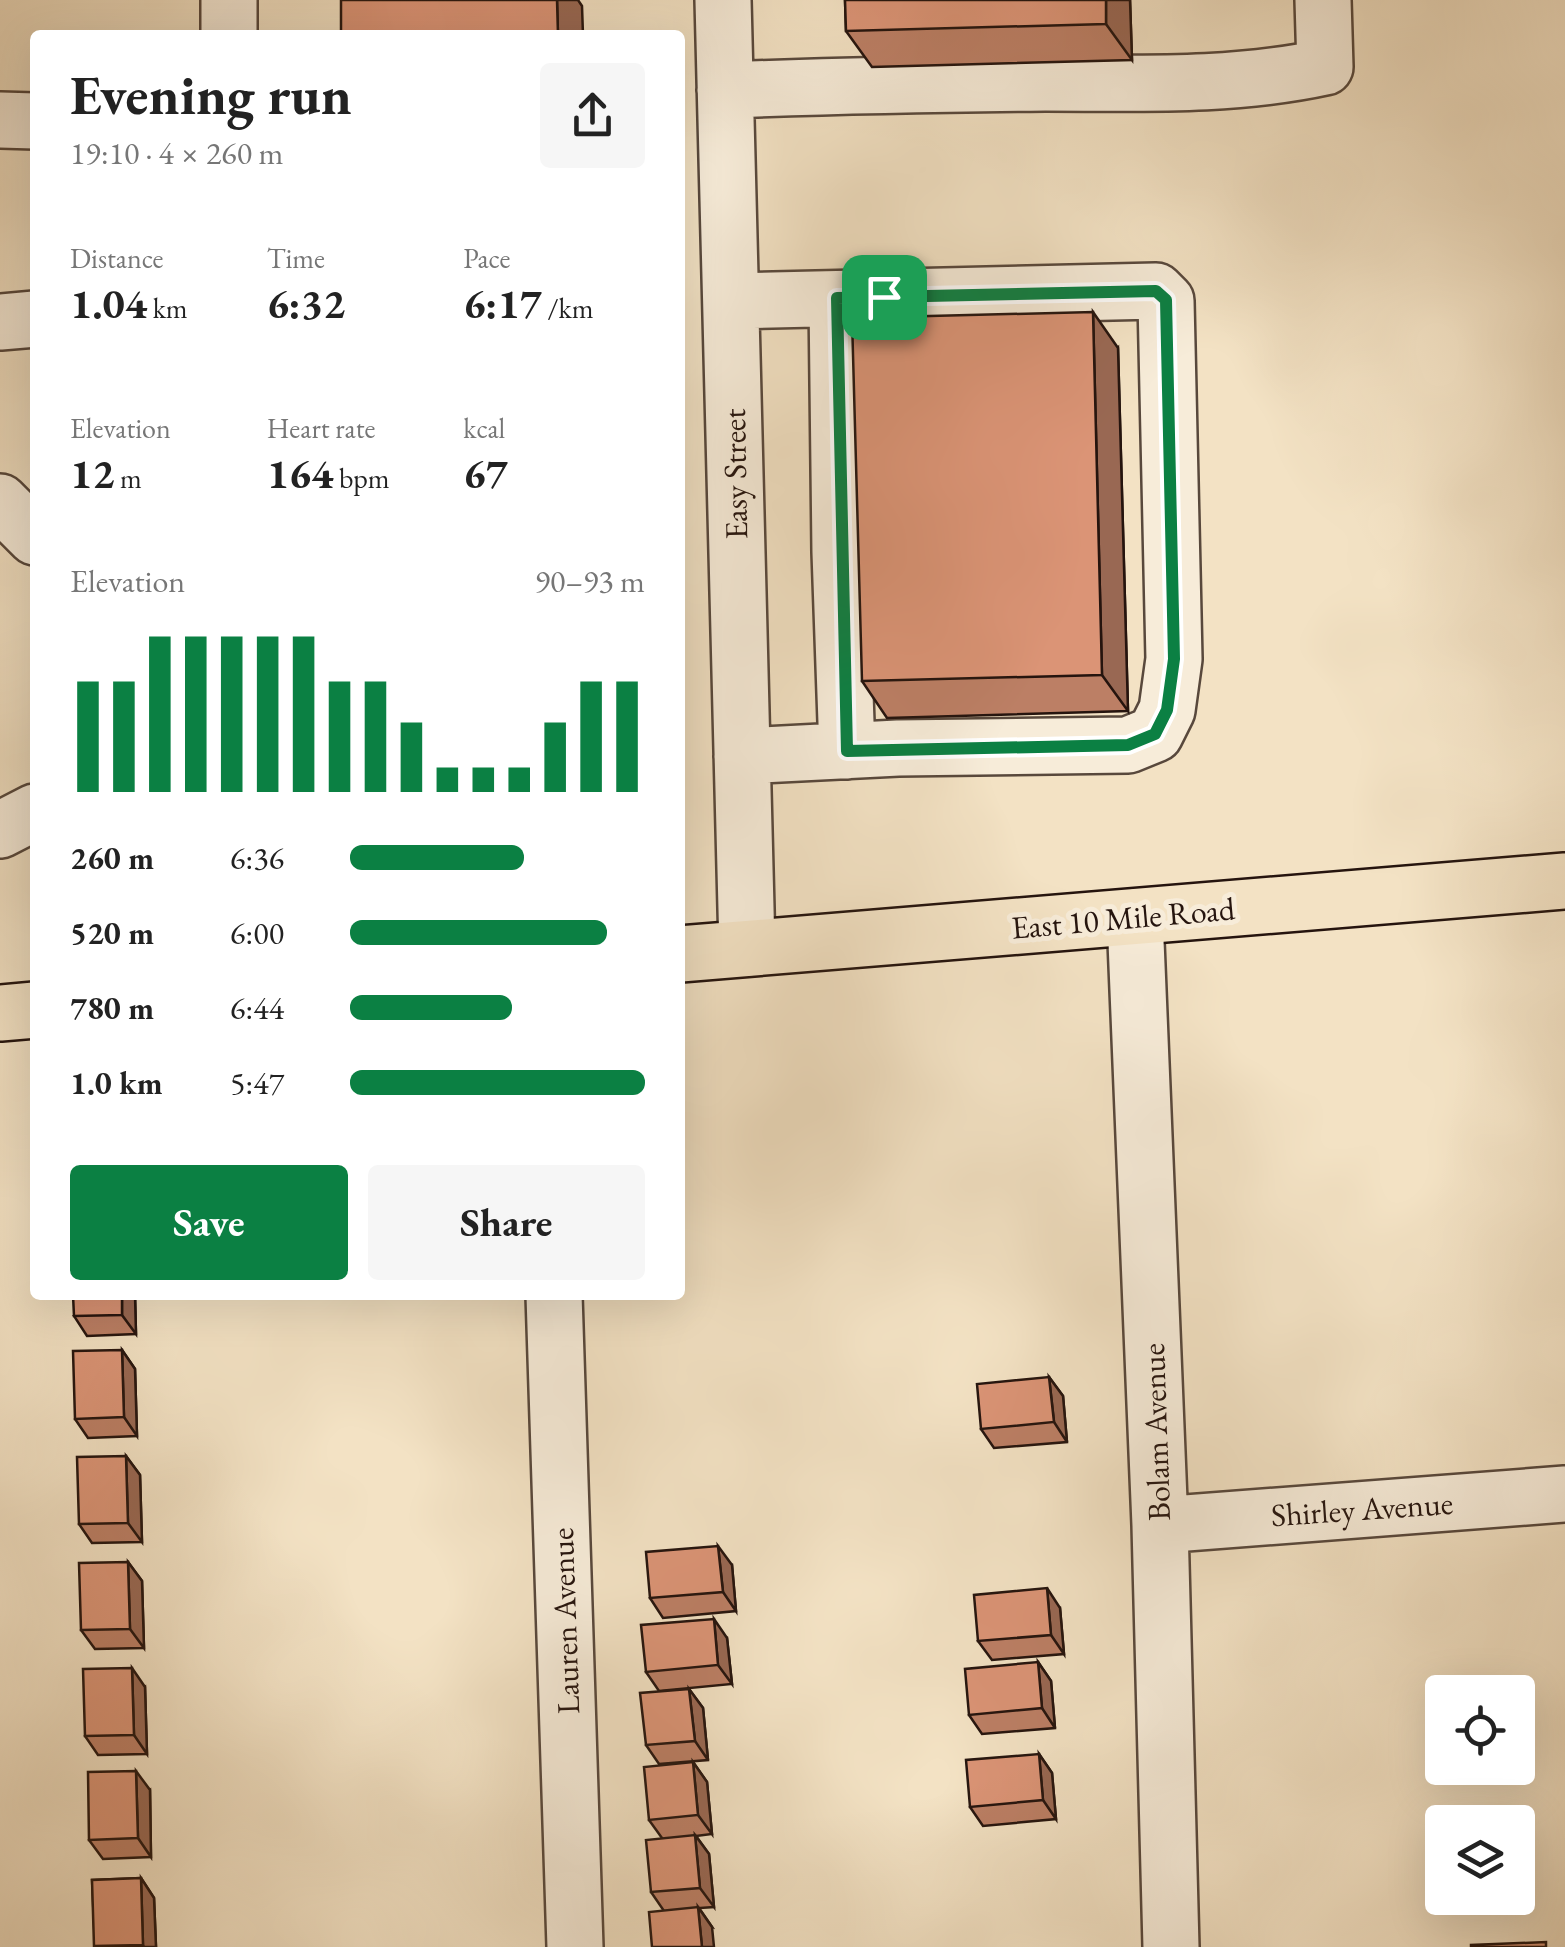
<!DOCTYPE html>
<html lang="en">
<head>
<meta charset="utf-8">
<style>
  body { margin:0; font-family:"EB Garamond",serif; background:#f6f6f6; color:#222; height:100vh; display:flex; flex-direction:column; font-size:38px; white-space:nowrap }
  * { box-sizing:border-box; margin:0 }
  p { font-size:32px; color:#767676 }
  .icon { flex:none; width:55px; height:55px; fill:none; stroke:currentColor; stroke-width:2; stroke-linecap:round; stroke-linejoin:round }
  .map { position:relative; flex:1; overflow:hidden }
  .sheet { position:absolute; left:30px; top:30px; width:655px; height:1270px; display:flex; flex-direction:column; background:#fff; border-radius:10px; box-shadow:0 10px 40px #0002 }
  .sheet>* { flex:none }
  .controls { position:absolute; left:1425px; top:1675px; display:grid; gap:20px }
  .controls a { display:grid; place-items:center; width:110px; height:110px; border-radius:10px; background:#fff; box-shadow:0 10px 40px #0002; font-size:50px }
  .pin { position:absolute; display:grid; place-items:center; width:85px; height:85px; color:#fff; margin:-42px; border-radius:20px; box-shadow:0 5px 15px #0006 }
  .round { display:grid; place-items:center; flex:none; width:105px; height:105px; border-radius:10px; background:#f6f6f6 }
  .summary { display:flex; align-items:center; justify-content:space-between; height:170px; padding:0 40px }
  h1 { font-size:55px; font-weight:700; line-height:75px }
  .figures { display:grid; grid-template-columns:repeat(3,1fr); gap:15px; height:170px; padding:10px 40px }
  .figures div { display:grid; align-content:center }
  .figures b { font-size:42px; font-weight:700 }
  .figures small { font-size:28px; font-weight:400 }
  .figures p { font-size:28px }
  .chart { height:280px; padding:20px 40px }
  .chart p { display:flex; justify-content:space-between }
  .chart svg { width:100%; height:180px; margin-top:10px; stroke:#0b8043; stroke-width:6 }
  .button { display:flex; gap:20px; margin-top:auto; padding:20px 40px }
  .button a { flex:1; height:115px; border-radius:10px; background:#0b8043; color:#fff; font-size:40px; font-weight:700; line-height:115px; text-align:center }
  .button a+a { background:#f6f6f6; color:#222 }
  ul { padding:0 40px; list-style:none; font-size:32px }
  li { display:grid; grid-template-columns:160px 120px 1fr; align-items:center; height:75px }
  li i { height:25px; border-radius:12px; background:#0b8043 }
  .map>svg:first-child { display:block }
  .lines { fill:none; stroke-linecap:round; stroke-linejoin:round }
  .minor-casing { stroke:#58483c; stroke-width:60 }
  .major-casing { stroke:#25140e; stroke-width:60 }
  .minor { stroke:#f7ecd9; stroke-width:55 }
  .major { stroke:#f3e2c4; stroke-width:55 }
  .wall { fill:#bc7f65; stroke:#25140e; stroke-width:2.5 }
  .shaded-wall { fill:#996853; stroke:#25140e; stroke-width:2.5 }
  .building { fill:#db9476; stroke:#25140e; stroke-width:2.5 }
  .route-casing { stroke:#fff; stroke-width:20 }
  .route { stroke:#0b8043; stroke-width:12 }
  .labels { text-anchor:middle; stroke-width:10; stroke-linejoin:round; paint-order:stroke }
  .street-label { font-size:32px; fill:#25140e; stroke:#f7ecd9 }
</style>
</head>
<body>
<div class="map">
<svg width="1565" height="1947" viewBox="0 0 1565 1947">
  <rect width="100%" height="100%" fill="#f3e2c4"/>
  <filter id="stains"><feTurbulence type="fractalNoise" baseFrequency=".002" numOctaves="4"/><feColorMatrix values="0 0 0 0 .2 0 0 0 0 .09 0 0 0 0 .02 0 0 0 .5 -.17"/></filter>
  <radialGradient id="worn" r=".72"><stop offset=".6" stop-color="#630" stop-opacity="0"/><stop offset="1" stop-color="#630" stop-opacity=".3"/></radialGradient>
  <g class="lines">
    <g class="minor-casing">
      <path id="minor" d="M229,0V35
        M723,0L747,948
        M725,90C832,86 938,84 1045,83C1138,83 1234,87 1325,67L1323,0
        M0,120L35,121
        M837,299L840,552L847,751
        M731,301L1156,291L1166,301L1174,659L1167,710L1155,734L1128,745L898,748L742,756
        M0,322L35,319
        M0,502L35,537
        M0,830L35,812
        M1135,917L1160,1525L1171,1947
        M554,1295L575,1947
        M1160,1525L1565,1494"/>
    </g>
    <g class="major-casing">
      <path id="major" d="M680,954L1565,881
        M0,1013L35,1010"/>
    </g>
    <use href="#minor" class="minor"/>
    <use href="#major" class="major"/>
  </g>
  <path class="wall" d="M845,0H1130L1132,60L872,67L846,31Z
    M1118,348L1128,711L887,718L862,681Z
    M135,1295L136,1334L87,1336L74,1316Z
    M122,1350L135,1369L137,1436L88,1438L75,1419Z
    M1049,1377L1063,1396L1067,1442L994,1448L981,1429Z
    M126,1456L140,1475L142,1542L92,1543L79,1524Z
    M128,1562L142,1581L144,1648L95,1649L81,1630Z
    M732,1565L736,1611L663,1618L650,1598Z
    M1060,1608L1064,1654L992,1660L978,1641Z
    M727,1638L732,1684L659,1691L646,1672Z
    M1038,1662L1051,1681L1055,1728L982,1734L969,1715Z
    M145,1687L147,1754L98,1755L85,1736Z
    M689,1689L703,1708L708,1760L659,1764L646,1745Z
    M1039,1754L1052,1773L1056,1819L983,1826L970,1807Z
    M693,1762L707,1782L712,1834L696,1836L709,1854L714,1907L699,1908L712,1927L664,1911L651,1892L662,1838L649,1820Z
    M150,1790L151,1857L103,1859L89,1840Z
    M141,1878L154,1898L156,1947H95L92,1880Z"/>
  <path class="shaded-wall" d="M557,0H578L582,6L583,35H558Z
    M1106,0H1130L1132,60L1106,24Z
    M1093,312L1118,348L1128,711L1102,675Z
    M122,1295H135L136,1334L122,1315Z
    M122,1350L135,1369L137,1436L124,1417Z
    M1049,1377L1063,1396L1067,1442L1054,1422Z
    M126,1456L140,1475L142,1542L128,1523Z
    M718,1546L732,1565L736,1611L723,1592Z
    M128,1562L142,1581L144,1648L130,1629Z
    M1047,1588L1060,1608L1064,1654L1051,1635Z
    M714,1619L727,1638L732,1684L718,1665Z
    M1038,1662L1051,1681L1055,1728L1042,1708Z
    M132,1668L145,1687L147,1754L134,1735Z
    M689,1689L703,1708L708,1760L695,1741Z
    M1039,1754L1052,1773L1056,1819L1043,1800Z
    M693,1762L707,1782L712,1834L698,1815Z
    M136,1771L150,1790L151,1857L138,1838Z
    M695,1835L709,1854L714,1907L700,1888Z
    M141,1878L154,1898L156,1947H144L143,1945Z
    M698,1907L712,1927L714,1947H702Z"/>
  <path class="building" d="M341,0H557L558,35H341Z
    M845,0H1106V24L846,31Z
    M1093,312L1102,675L862,681L852,318Z
    M73,1295H122V1315L74,1316Z
    M122,1350L124,1417L75,1419L73,1351Z
    M1049,1377L1054,1422L981,1429L977,1384Z
    M126,1456L128,1523L79,1524L77,1457Z
    M718,1546L723,1592L650,1598L646,1552Z
    M128,1562L130,1629L81,1630L79,1563Z
    M1047,1588L1051,1635L978,1641L974,1595Z
    M714,1619L718,1665L646,1672L641,1625Z
    M1038,1662L1042,1708L969,1715L965,1669Z
    M132,1668L134,1735L85,1736L83,1669Z
    M689,1689L695,1741L646,1745L640,1693Z
    M1039,1754L1043,1800L970,1807L966,1760Z
    M693,1762L698,1815L649,1820L644,1767Z
    M136,1771L138,1838L89,1840L88,1772Z
    M695,1835L700,1888L651,1892L646,1840Z
    M141,1878L143,1945L94,1946L92,1880Z
    M698,1907L702,1947H652L649,1912Z
    M1546,1942V1947H1471V1945Z"/>
  <g class="lines">
    <g class="route-casing">
      <path id="route" d="M1156,291L1166,300L1174,659L1167,710L1155,734L1128,745L847,751L837,298Z"/>
    </g>
    <use href="#route" class="route"/>
  </g>
  <g class="labels">
    <g class="street-label">
      <text transform="translate(735 474) rotate(-91)" y="11">Easy Street</text>
      <text transform="translate(1123 918) rotate(-5)" y="11">East 10 Mile Road</text>
      <text transform="translate(1156 1432) rotate(-92)" y="11">Bolam Avenue</text>
      <text transform="translate(1362 1509) rotate(-4)" y="11">Shirley Avenue</text>
      <text transform="translate(565 1621) rotate(-92)" y="11">Lauren Avenue</text>
    </g>
  </g>
  <rect width="100%" height="100%" filter="url(#stains)"/>
  <rect width="100%" height="100%" fill="url(#worn)"/>
</svg>
<div class="controls">
<a><svg class="icon" aria-label="locate" viewBox="0 0 24 24"><circle cx="12" cy="12" r="6"/><path d="M12 2v4M12 18v4M2 12h4M18 12h4"/></svg></a>
<a><svg class="icon" aria-label="layers" viewBox="0 0 24 24"><path d="M12 4l9 5-9 5-9-5zM3 14l9 5 9-5"/></svg></a>
</div>
<div class="pin" style="left:884px;top:297px;background:#1e9e55"><svg class="icon" aria-label="arrive" viewBox="0 0 24 24"><path d="M6 21V4h12l-3 4 3 4H6"/></svg></div>
<section class="sheet">
<div class="summary"><div><h1>Evening run</h1><p>19:10 · 4 × 260 m</p></div><a class="round"><svg class="icon" aria-label="share" viewBox="0 0 24 24"><path d="M12 15V3M7 8l5-5 5 5M5 13v7h14v-7"/></svg></a></div>
<div class="figures">
<div><p>Distance</p><b>1.04<small> km</small></b></div>
<div><p>Time</p><b>6:32</b></div>
<div><p>Pace</p><b>6:17<small> /km</small></b></div>
</div>
<div class="figures">
<div><p>Elevation</p><b>12<small> m</small></b></div>
<div><p>Heart rate</p><b>164<small> bpm</small></b></div>
<div><p>kcal</p><b>67</b></div>
</div>
<div class="chart"><p><span>Elevation</span>90–93 m</p>
<svg viewBox="0 0 160 44" preserveAspectRatio="none"><path d="M5 44V17M15 44V17M25 44V6M35 44V6M45 44V6M55 44V6M65 44V6M75 44V17M85 44V17M95 44V27M105 44V38M115 44V38M125 44V38M135 44V27M145 44V17M155 44V17"/></svg>
</div>
<ul>
<li><b>260 m</b>6:36<i style="width:59%"></i></li>
<li><b>520 m</b>6:00<i style="width:87%"></i></li>
<li><b>780 m</b>6:44<i style="width:55%"></i></li>
<li><b>1.0 km</b>5:47<i style="width:100%"></i></li>
</ul>
<div class="button"><a>Save</a><a>Share</a></div>
</section>
</div>
</body>
</html>
